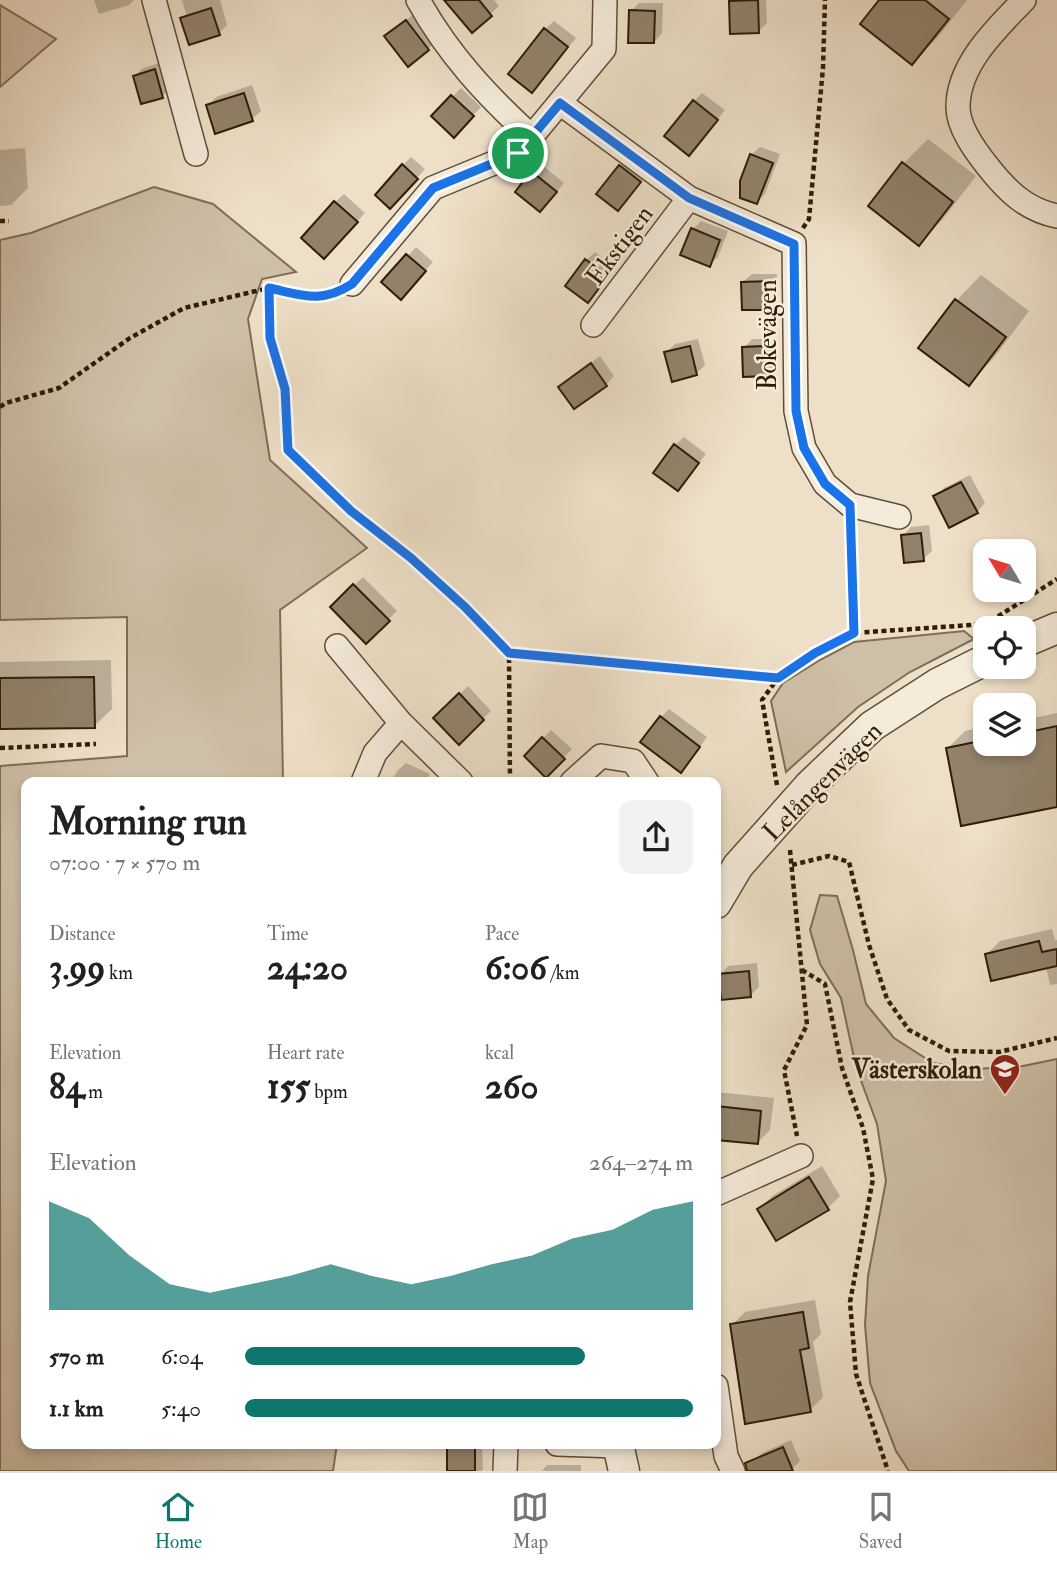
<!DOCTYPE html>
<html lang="en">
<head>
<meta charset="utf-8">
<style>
  body { margin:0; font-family:"IM FELL Double Pica",serif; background:#f2f2f2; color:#202124; height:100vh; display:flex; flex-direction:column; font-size:26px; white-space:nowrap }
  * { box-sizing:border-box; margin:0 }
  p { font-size:23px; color:#757577 }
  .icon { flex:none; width:38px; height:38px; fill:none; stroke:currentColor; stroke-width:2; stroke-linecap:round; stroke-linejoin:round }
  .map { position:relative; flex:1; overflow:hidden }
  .sheet { position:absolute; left:21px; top:777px; width:700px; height:672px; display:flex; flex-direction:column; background:#fff; border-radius:14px; box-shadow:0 4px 10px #0003 }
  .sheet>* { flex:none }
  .needle { width:46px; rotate:308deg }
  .tools { position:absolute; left:973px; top:539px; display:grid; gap:14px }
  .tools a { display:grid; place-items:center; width:63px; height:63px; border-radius:14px; background:#fff; box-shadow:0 4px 10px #0003; font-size:35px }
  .pin { position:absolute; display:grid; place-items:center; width:60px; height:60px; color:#fff; margin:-30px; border:4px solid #fff; border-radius:50%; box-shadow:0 2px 7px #0007 }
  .round { display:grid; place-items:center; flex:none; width:74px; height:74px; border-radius:14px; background:#f2f2f2 }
  .headline { display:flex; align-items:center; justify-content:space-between; height:119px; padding:0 28px }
  h1 { font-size:38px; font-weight:800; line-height:52px }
  .stats { display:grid; grid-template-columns:repeat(3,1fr); gap:10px; height:119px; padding:7px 28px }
  .stats div { display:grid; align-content:center }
  .stats b { font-size:35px; font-weight:800 }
  .stats small { font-size:19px; font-weight:400 }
  .stats p { font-size:19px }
  .chart { height:196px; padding:14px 28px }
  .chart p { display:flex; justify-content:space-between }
  .chart svg { width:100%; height:126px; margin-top:7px; fill:#0f766e; opacity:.7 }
  ul { padding:0 28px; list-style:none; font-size:23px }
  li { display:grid; grid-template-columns:112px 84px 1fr; align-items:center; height:52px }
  li i { height:18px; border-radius:9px; background:#0f766e }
  .tab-bar { display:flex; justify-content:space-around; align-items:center; height:98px; border-top:2px solid #e0e0e0; background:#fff; font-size:19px; color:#757577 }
  .tab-bar a { display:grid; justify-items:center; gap:4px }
  .tab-bar .current { color:#0f766e }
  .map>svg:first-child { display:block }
  .green { fill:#cebfa7; stroke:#7e6e57; stroke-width:2 }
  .shadow { fill:#0003 }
  .building { fill:#92826b; stroke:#2f1d07; stroke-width:2 }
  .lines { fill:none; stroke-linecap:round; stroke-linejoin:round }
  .minor-casing { stroke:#5f4e37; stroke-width:26 }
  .tertiary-casing { stroke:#5f4e37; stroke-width:33 }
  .path { stroke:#2f1d07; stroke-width:4.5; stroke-dasharray:5 3.5; stroke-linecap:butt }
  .minor { stroke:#f4ebdb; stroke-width:23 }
  .tertiary { stroke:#f4ebdb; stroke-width:30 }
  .route-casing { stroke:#fff; stroke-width:14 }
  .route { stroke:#1a73e8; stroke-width:9 }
  .labels { text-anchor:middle; stroke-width:5; stroke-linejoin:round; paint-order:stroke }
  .street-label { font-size:26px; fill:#2f1d07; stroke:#f4ebdb }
  .poi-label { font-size:26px; font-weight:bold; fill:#2f1d07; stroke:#f4ebdb; text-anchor:end }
</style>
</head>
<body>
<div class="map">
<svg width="1057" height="1471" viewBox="0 0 1057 1471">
  <rect width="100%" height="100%" fill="#eee0c8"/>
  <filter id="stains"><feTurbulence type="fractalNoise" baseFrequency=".00286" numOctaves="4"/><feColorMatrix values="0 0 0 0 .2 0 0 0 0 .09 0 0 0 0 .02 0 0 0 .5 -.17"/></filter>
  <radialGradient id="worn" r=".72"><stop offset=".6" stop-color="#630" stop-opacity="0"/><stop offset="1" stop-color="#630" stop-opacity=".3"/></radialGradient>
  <path class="green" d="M0,5L56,39L0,87Z
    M154,187L213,204L296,272L262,279L248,319L270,460L367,548L280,610L283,782H26V1444H337L333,1471H0V766L127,756V617L0,620V240L31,233Z
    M964,631L974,639L910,672L858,707L786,772L771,701L783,683L820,660L854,642Z
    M820,895L837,896L853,950L866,1004L894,1038L933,1063L970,1069L1018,1067L1057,1059V1471H909L896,1451L870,1383L865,1325L868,1276L886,1181L877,1124L856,1067L841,998L820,964L810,930Z"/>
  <path class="shadow" d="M94,0H134L129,5L99,14Z
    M182,0H220L227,25L219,33L182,18L186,14Z
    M446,0H494L499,6L472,31Z
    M732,0H766L767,23L759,31L730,1Z
    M881,0H967L937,38L912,63Z
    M639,3H663L662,33L654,42L631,11Z
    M415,13L436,41L428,49L387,36Z
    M554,21L576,38L532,91L545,29Z
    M163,62L171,88L162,96L135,76L143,68Z
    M252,85L261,111L252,119L208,106L216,97Z
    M461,88L481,107L454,135L434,116Z
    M702,93L725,110L698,145L694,101Z
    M928,139L976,176L943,219L918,244L903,164Z
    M760,147L780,154L765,194L757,202L751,155Z
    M25,148L28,188L11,205L0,206V150Z
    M411,157L425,169L399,198L403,165Z
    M628,157L648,173L626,201L620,166Z
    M541,164L564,183L548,202L533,172Z
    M344,194L365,213L333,248L335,202Z
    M701,221L728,231L718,257L709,265L693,229Z
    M416,247L433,262L409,289L383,282Z
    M595,252L615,267L588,301L586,260Z
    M752,274H777V300L769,308L743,282Z
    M981,275L1029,311L993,359L969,383L921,347L957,300Z
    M698,339L705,365L696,374L666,353L675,344Z
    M752,339H774L775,366L766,374L744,348Z
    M600,356L614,376L606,385L560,387Z
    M684,437L706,454L678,489L675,445Z
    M970,475L985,503L977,512L935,497L944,488Z
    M929,525L932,551L923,559L903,536L911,527Z
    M363,577L397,611L366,642L332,607Z
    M111,660L112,709L94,726L0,728V662Z
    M468,686L491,711L459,742L436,718Z
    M669,709L707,737L689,762L661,717Z
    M1057,713V805L948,748L965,731L985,727V744H1024V720Z
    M551,730L572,749L546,775L526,756Z
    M406,763L430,774L426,782H392L397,771Z
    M1052,929L1055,940H1057V984L1050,985L1046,967L987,954L1000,941Z
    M757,963L759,987L751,995L720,975L728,966Z
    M716,1092L774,1098L770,1130L757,1143L716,1138Z
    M822,1166L840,1196L827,1209H759L772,1196Z
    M815,1300L821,1334L813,1342L823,1397L810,1410L732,1325L745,1312Z
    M791,1440L800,1461L792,1469L757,1471L753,1461L762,1453Z
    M448,1444H482L483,1469L481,1471H449Z
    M673,1444H695L674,1447Z
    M547,1465H581V1471H542Z"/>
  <path class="building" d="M444,0H479L492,16L472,33Z
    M758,0L759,33L730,34L729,1Z
    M879,0H925L949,19L912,65L860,24Z
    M211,8L220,35L189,45L180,18Z
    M629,10L655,11L654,43H628Z
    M406,20L429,50L408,67L384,36Z
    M544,28L568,47L532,93L508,74Z
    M155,69L163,98L141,104L133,76Z
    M244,93L253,121L215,134L206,105Z
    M451,95L474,116L454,138L431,116Z
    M693,100L718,120L689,156L664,136Z
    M750,154L773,163L757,204L740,198V181Z
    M902,162L953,202L919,246L868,206Z
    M402,164L418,179L390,209L375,195Z
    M619,165L641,182L618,211L596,194Z
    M531,171L557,192L540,212L515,192Z
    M334,201L358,222L324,259L301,238Z
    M691,228L720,240L710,267L680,255Z
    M406,254L426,271L401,300L381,282Z
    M585,259L608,276L588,303L565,286Z
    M769,281V310H742L741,282Z
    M955,299L1006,337L969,386L918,348Z
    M690,346L697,375L672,382L664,352Z
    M766,346L767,376L743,377L742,347Z
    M591,363L607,386L574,409L558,387Z
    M674,444L699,463L678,491L653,473Z
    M961,482L978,513L949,528L933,496Z
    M921,533L924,561L904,563L901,535Z
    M353,584L390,621L366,644L330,607Z
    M94,677L95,728L0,729V678Z
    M459,693L484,720L459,745L433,718Z
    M660,716L700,747L681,773L640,742Z
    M1057,726V807L961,826L946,748L985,740V744H1024V733Z
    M542,737L565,759L546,778L524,756Z
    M1039,941L1042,952L1057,949V966L991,981L985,954Z
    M749,971L751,997L721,1000L718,974Z
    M716,1106L761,1111L758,1144L716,1140Z
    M809,1177L829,1210L776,1241L757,1209Z
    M803,1312L809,1348L800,1350L811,1412L745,1424L730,1324Z
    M783,1447L793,1471H747L745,1463Z
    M447,1448H475V1471H447Z"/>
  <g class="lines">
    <g class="minor-casing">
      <path id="minor" d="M154,0L196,154
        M418,0C448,54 486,95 532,137
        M1024,0C997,28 958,64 958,107C958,128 976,152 989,168C1008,192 1027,210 1057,216
        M560,103L689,198L794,244L796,411L804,448L825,484L850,505L899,517
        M352,284L433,188L518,153L604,49L605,0
        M593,325L689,198
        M337,646L401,723L461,782
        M363,782L375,753L401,723
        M572,782L601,756L633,761L647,782
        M716,1194L801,1156
        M716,1386L726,1456L733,1471
        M557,1444L618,1446
        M505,1471L506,1444"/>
    </g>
    <g class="tertiary-casing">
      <path id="tertiary" d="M1024,642L1057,628
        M716,903L738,866L810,785L872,726L937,684L985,660
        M618,1444L624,1471"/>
    </g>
    <path class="path" d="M0,221H9
      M803,228L809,219L823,68L825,0
      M269,288L270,338L285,389L287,450L351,511L411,558L465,607L509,653
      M0,407L6,403L59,388L130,338L184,308L269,288L315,298L336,294
      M851,525L854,633
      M0,748L96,744
      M510,782L509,653L777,678
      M777,785L762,700L778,678L815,653L854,633L986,624L1057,579
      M790,850L807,1025L784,1070L797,1136
      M792,865L829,856L849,862L869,945L887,999L909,1030L949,1051L999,1052L1057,1038
      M802,970L825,984L842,1068L863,1128L873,1179L850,1302L856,1374L888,1471"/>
    <use href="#minor" class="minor"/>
    <use href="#tertiary" class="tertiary"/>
  </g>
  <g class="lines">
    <g class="route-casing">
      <path id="route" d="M560,103L689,198L794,244L796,411L804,448L825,484L850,505L854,633L815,653L778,678L509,653L465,607L411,558L351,511L288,450L285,389L270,338L269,288C302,295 321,304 352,284L433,188L518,153Z"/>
    </g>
    <use href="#route" class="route"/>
  </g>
  <defs>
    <g id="school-pin" transform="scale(1.575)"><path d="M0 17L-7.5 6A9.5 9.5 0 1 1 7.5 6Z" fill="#8f2418" stroke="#f4ebdb"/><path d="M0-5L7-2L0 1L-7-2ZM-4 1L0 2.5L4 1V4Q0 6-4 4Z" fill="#fff"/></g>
  </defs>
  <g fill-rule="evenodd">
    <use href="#school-pin" x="1005" y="1069"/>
  </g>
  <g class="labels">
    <g class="street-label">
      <text transform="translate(619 245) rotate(-53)" y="9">Ekstigen</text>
      <text transform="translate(767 335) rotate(-90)" y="9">Bokevägen</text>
      <text transform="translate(822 781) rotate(-45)" y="9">Lelångenvägen</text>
    </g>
    <g class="poi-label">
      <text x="982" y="1078">Västerskolan</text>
    </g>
  </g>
  <rect width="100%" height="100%" filter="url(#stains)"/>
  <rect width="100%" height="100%" fill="url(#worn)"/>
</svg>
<div class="tools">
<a><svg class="needle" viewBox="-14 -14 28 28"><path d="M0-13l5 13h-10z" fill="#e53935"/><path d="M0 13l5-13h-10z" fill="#757577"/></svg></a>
<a><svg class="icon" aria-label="locate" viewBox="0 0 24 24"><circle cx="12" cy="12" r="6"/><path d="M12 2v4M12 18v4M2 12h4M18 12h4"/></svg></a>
<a><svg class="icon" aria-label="layers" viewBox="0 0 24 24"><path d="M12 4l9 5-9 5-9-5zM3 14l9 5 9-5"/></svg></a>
</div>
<div class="pin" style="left:518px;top:153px;background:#1e9e55"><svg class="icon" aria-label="arrive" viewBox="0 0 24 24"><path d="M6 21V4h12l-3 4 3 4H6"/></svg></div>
<section class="sheet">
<div class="headline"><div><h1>Morning run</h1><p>07:00 · 7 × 570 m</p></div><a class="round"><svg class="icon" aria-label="share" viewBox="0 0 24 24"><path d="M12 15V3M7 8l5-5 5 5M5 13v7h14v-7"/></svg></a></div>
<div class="stats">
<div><p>Distance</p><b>3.99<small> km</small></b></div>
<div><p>Time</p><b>24:20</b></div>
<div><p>Pace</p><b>6:06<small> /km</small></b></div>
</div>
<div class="stats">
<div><p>Elevation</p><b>84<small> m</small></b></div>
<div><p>Heart rate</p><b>155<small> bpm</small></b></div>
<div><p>kcal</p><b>260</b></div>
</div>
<div class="chart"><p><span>Elevation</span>264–274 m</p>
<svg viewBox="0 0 160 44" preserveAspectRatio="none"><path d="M0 44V6L10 12L20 25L30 35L40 38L50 35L60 32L70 28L80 32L90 35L100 32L110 28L120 25L130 19L140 16L150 9L160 6V44z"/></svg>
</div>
<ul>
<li><b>570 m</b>6:04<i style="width:76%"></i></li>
<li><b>1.1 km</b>5:40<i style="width:100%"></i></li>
</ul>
</section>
</div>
<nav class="tab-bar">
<a class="current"><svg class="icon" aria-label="home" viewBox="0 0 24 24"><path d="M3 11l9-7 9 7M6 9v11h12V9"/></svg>Home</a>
<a><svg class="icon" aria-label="map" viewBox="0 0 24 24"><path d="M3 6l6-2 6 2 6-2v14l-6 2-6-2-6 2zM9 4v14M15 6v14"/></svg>Map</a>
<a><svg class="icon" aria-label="saved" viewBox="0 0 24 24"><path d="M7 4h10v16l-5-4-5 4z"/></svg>Saved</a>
</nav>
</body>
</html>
